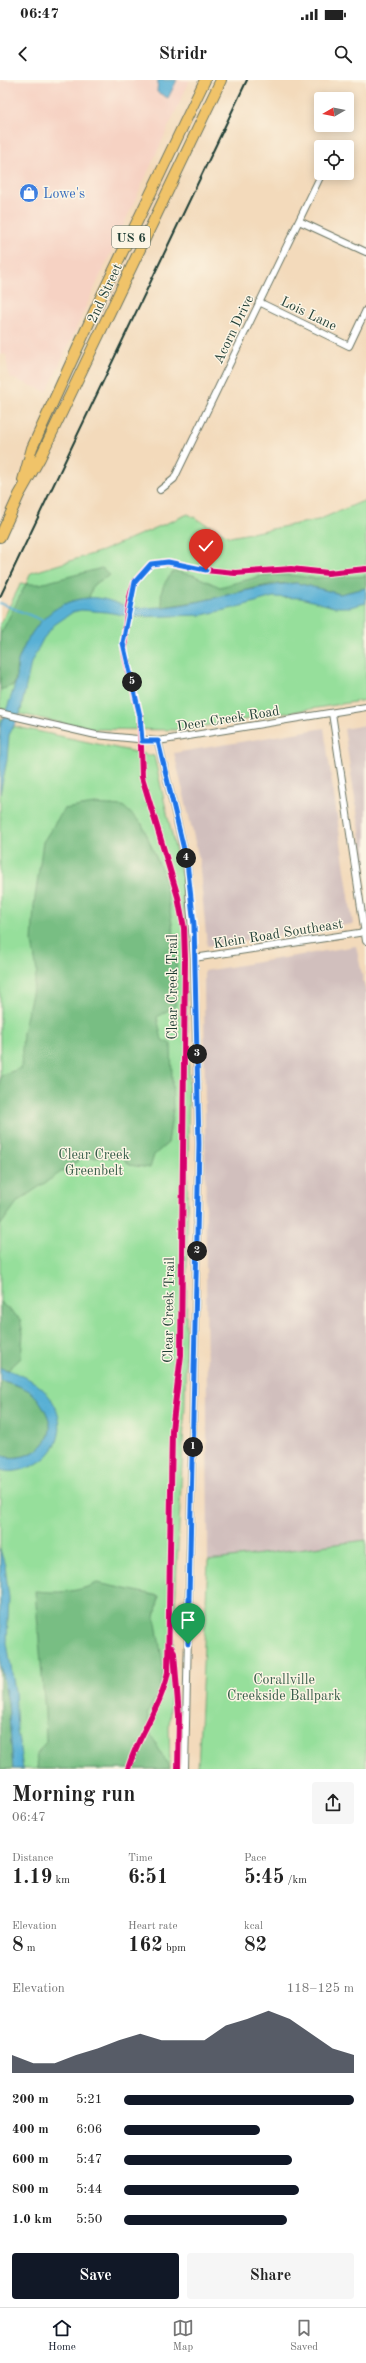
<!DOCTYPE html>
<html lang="en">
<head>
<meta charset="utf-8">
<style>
  body { margin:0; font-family:"Old Standard TT",serif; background:#f6f6f6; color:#222; height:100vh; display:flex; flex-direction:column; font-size:15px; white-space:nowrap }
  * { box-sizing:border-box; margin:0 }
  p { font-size:13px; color:#767676 }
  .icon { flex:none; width:22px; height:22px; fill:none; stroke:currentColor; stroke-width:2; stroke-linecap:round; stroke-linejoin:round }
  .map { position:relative; height:1689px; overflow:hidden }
  .drawer { display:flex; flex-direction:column; background:#fff; flex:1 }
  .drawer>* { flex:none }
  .needle { width:26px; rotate:261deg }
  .tools { position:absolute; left:314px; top:12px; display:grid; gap:8px }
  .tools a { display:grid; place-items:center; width:40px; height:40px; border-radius:4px; background:#fff; box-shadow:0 2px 10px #0003; font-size:20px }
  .pin { position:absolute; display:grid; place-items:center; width:34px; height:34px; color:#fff; margin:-41px -17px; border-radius:50% 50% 50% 0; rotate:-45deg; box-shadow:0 0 4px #0007 }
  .pin .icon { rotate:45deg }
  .km { position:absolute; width:20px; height:20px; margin:-10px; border-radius:50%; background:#222; color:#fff; font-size:11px; line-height:20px; text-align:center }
  .round { display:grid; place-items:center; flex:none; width:42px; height:42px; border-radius:4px; background:#f6f6f6 }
  .overview { display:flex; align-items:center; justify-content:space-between; height:68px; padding:0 12px }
  h1 { font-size:22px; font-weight:600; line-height:30px }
  .metrics { display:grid; grid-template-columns:repeat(3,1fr); gap:6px; height:68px; padding:4px 12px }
  .metrics div { display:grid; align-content:center }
  .metrics b { font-size:20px; font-weight:600 }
  .metrics small { font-size:11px; font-weight:400 }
  .metrics p { font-size:11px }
  .chart { height:112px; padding:8px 12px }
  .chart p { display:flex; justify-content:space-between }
  .chart svg { width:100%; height:72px; margin-top:4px; fill:#111827; opacity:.7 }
  .cta { display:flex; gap:8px; margin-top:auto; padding:8px 12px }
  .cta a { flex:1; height:46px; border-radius:4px; background:#111827; color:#fff; font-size:16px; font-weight:600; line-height:46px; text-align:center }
  .cta a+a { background:#f6f6f6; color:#222 }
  ul { padding:0 12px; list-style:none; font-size:13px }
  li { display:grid; grid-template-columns:64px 48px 1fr; align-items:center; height:30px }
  li i { height:10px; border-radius:5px; background:#111827 }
  .status { display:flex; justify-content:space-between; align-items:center; height:28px; padding:0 20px; background:#fff; direction:ltr }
  .status svg { height:11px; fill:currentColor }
  header { display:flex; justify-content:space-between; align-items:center; height:52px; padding:0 12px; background:#fff; font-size:18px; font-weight:600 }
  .tab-bar { display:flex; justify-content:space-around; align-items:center; height:56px; border-top:1px solid #e0e0e0; background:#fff; font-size:11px; color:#767676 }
  .tab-bar a { display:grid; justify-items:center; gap:2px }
  .tab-bar .current { color:#111827 }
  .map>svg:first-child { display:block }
  .built { fill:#f6d2c3 }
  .industrial { fill:#d1bfbd }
  .green { fill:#96df9b; stroke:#5a8e68 }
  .forest { fill:#78be83; stroke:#4c7e5c }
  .water { fill:#58b0d5; stroke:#3c7684 }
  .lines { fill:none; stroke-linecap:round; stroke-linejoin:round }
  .stream { stroke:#58b0d5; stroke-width:2 }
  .minor-casing { stroke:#697463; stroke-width:8 }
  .primary-casing { stroke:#697463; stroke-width:12 }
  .minor { stroke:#fff; stroke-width:6 }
  .primary { stroke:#f0c369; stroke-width:10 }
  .rail { stroke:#1f3d34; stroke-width:2 }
  .cycleway-casing { stroke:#fcf5e5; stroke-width:8 }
  .cycleway { stroke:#d6006c; stroke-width:6 }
  .route-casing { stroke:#fff; stroke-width:8 }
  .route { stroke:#1a73e8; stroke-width:5 }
  .labels { text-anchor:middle; stroke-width:3; stroke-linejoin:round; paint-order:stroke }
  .shield { fill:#fcf5e5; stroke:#617469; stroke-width:1 }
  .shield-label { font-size:13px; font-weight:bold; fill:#1f3d34 }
  .shop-label { font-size:14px; fill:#366cbe; stroke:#fcf5e5; text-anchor:start }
  .street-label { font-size:14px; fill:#1f3d34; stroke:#fcf5e5 }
  .park-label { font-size:14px; fill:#375d49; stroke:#fcf5e5 }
</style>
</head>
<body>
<div class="status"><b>06:47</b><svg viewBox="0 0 49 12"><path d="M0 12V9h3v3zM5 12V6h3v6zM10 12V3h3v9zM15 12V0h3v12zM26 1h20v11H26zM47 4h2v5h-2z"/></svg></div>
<header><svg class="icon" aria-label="back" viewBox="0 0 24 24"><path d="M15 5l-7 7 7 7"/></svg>Stridr<svg class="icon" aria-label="search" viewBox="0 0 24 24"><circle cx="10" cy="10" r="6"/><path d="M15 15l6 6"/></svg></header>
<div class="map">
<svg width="366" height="1689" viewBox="0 0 366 1689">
  <rect width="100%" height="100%" fill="#fcf5e5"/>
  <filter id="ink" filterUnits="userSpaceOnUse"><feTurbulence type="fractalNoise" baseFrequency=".025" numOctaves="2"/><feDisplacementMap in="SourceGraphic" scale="8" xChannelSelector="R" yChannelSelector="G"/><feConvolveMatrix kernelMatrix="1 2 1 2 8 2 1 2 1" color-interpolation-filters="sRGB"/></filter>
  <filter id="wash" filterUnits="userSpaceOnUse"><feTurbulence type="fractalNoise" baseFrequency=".012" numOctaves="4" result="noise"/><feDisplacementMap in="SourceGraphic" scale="16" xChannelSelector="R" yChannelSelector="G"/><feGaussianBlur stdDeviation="0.9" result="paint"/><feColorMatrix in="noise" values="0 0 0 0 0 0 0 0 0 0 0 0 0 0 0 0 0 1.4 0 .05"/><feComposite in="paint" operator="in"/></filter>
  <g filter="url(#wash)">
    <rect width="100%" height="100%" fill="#f3dabb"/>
    <path class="built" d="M0,0H190L47,312L9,297L6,274L0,275Z"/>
    <path class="industrial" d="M366,645V789L344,649Z
      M324,648L353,844L207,866L199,779L174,673Z
      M356,866L366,913V1460L208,1481L204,891Z"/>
    <path class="green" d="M366,420V620L181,650L90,649L20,634L22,627L9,624L7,630L0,628V545L21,503L26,504L31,493L102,471L188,434L230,457L318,440Z
      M0,638L4,639L3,644L154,676L182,799L189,997L185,1325L169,1647L170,1689H0Z
      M366,1460V1689H198L208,1481Z"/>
    <path class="forest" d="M102,488L110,495L93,505L89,518C52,526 31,545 18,581C15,588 17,597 14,605L0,610V555L26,504H40Z
      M173,491L193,495L220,507L264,495H291L313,498L366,496V508L340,514L297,503L272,504L201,521L163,527C158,512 164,503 173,491Z
      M94,724L123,726L142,744L164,796L177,873L175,926L157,937L162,960L171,964L173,1030L168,1063L154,1075L150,1088L129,1085L122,1077L82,1078L18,1121L0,1146V996L21,988L23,952L37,892L32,862L34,825L43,762L64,729Z
      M0,1222L20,1239L23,1253L21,1278L8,1290L0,1288Z
      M0,1300C10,1303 22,1306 31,1312C40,1319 52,1339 50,1350C48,1371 18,1383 0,1375Z
      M97,1503L159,1516L155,1537L164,1591L158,1615L147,1633L151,1655L170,1689H38L36,1674L46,1662L45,1632L35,1511C57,1513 76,1513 97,1503Z
      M0,1585L8,1622L13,1689H0Z"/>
    <path class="water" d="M158,0H177L168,18L157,12Z
      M297,503L340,514L366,508V523L350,527H334L301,518L273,517L234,528L202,535L134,537L107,532L81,530L73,532L54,545L43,559L31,583L20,634L9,655L7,680L0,714C0,700 0,659 0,647C6,631 12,615 17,598C18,593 16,587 18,581C30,549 51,521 88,518C103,516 116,524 130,527C140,529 153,527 163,527C209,523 252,505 297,503Z
      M0,1288C13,1291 28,1297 39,1306C69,1330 67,1372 30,1387C20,1391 11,1393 0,1390V1375C18,1383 48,1371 50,1350C52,1339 40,1319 31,1312C22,1306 10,1303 0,1300Z
      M0,1469L5,1486L9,1518L7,1563L15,1611L17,1650L23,1689H13L8,1622L0,1585Z"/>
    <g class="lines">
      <path class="stream" d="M0,523L44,541"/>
    </g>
  </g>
  <g filter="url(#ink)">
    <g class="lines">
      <g class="minor-casing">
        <path id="minor" d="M334,67V66
          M299,141L366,172
          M259,222L349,266L366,230
          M160,410L174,399L322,93
          M0,633L96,655L158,661L366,627
          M332,633L366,861
          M158,661L187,783L194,878L199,1064L185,1689
          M194,878L365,852"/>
      </g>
      <g class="primary-casing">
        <path id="primary" d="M23,400L32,368L100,219L205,0
          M0,457L19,415L40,378L221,0"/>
      </g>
      <use href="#minor" class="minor"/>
      <use href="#primary" class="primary"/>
      <path class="rail" d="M0,517L247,0"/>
      <g class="cycleway-casing">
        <path id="cycleway" d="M172,1568L174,1573L179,1636L178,1689
          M128,1689C138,1655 161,1627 168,1592L172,1350L181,1275L185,878L184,848L178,817L142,697L140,636L125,575C123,560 128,512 136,501C140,495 146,489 151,484L168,482L205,490L235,493L291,489L328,493L366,489"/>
      </g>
      <use href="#cycleway" class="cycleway"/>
    </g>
  </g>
  <g class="lines" filter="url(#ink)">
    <g class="route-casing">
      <path id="route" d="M188,1564L199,1064L194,845L187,782L158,661H142L140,636L123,563L135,502L151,484L168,482L206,490"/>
    </g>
    <use href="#route" class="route"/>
  </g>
  <defs>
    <g id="shop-disc" transform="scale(1)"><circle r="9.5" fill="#3f7fe0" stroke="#fcf5e5"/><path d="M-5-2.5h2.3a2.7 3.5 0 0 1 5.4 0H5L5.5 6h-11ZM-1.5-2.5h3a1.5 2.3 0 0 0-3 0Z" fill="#fff"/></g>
  </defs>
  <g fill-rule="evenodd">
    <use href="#shop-disc" x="29" y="113"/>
  </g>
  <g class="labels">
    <rect class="shield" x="112" y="146" width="38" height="22" rx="3"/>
    <g class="shield-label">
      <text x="131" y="162">US 6</text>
    </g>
    <g class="shop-label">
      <text x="43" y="118">Lowe's</text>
    </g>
    <g class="street-label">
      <text transform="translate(104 213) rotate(-65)" y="5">2nd Street</text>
      <text transform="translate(309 233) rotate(26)" y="5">Lois Lane</text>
      <text transform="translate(233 249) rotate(-64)" y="5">Acorn Drive</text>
      <text transform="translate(228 638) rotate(-9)" y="5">Deer Creek Road</text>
      <text transform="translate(278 853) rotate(-9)" y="5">Klein Road Southeast</text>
      <text transform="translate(172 907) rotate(-90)" y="5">Clear Creek Trail</text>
      <text transform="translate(168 1230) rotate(-89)" y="5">Clear Creek Trail</text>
    </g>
    <g class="park-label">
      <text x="94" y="1079">Clear Creek<tspan x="94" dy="16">Greenbelt</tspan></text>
      <text x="284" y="1604">Corallville<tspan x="284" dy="16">Creekside Ballpark</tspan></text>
    </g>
  </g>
</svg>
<div class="tools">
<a><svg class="needle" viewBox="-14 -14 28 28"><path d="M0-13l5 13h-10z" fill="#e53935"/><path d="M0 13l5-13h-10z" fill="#767676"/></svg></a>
<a><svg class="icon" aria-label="locate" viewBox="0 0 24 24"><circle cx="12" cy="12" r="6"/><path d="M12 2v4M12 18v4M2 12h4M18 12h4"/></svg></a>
</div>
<div class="pin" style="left:188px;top:1564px;background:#1e9e55"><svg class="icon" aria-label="arrive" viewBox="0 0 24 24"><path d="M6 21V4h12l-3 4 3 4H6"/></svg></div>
<div class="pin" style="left:206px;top:490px;background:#d93025"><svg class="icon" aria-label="check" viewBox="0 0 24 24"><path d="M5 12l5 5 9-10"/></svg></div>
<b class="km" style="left:193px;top:1367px">1</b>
<b class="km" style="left:197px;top:1171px">2</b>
<b class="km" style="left:197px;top:974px">3</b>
<b class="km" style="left:186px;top:778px">4</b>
<b class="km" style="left:132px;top:602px">5</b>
</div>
<section class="drawer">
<div class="overview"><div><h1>Morning run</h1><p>06:47</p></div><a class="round"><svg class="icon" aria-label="share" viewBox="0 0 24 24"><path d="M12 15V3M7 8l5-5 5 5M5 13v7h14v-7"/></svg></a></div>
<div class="metrics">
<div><p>Distance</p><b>1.19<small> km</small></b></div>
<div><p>Time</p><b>6:51</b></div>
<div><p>Pace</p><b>5:45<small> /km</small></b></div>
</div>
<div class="metrics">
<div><p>Elevation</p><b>8<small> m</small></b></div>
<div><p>Heart rate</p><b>162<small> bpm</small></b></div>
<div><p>kcal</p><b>82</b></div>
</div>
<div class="chart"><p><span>Elevation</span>118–125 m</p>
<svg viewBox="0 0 160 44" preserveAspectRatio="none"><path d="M0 44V33L10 38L20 38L30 33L40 29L50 24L60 20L70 24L80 24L90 24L100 15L110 11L120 6L130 11L140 20L150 29L160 33V44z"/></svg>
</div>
<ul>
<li><b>200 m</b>5:21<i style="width:100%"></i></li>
<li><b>400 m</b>6:06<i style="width:59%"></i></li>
<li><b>600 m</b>5:47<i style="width:73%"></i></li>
<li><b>800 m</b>5:44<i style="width:76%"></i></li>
<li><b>1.0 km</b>5:50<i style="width:71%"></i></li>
</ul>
<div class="cta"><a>Save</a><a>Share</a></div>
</section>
<nav class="tab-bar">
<a class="current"><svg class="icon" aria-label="home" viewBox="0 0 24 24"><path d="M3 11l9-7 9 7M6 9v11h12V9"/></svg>Home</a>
<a><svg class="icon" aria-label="map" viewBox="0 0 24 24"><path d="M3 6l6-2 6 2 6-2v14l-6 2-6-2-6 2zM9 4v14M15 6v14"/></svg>Map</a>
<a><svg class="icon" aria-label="saved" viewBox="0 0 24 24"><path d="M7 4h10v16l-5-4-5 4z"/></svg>Saved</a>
</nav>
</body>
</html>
